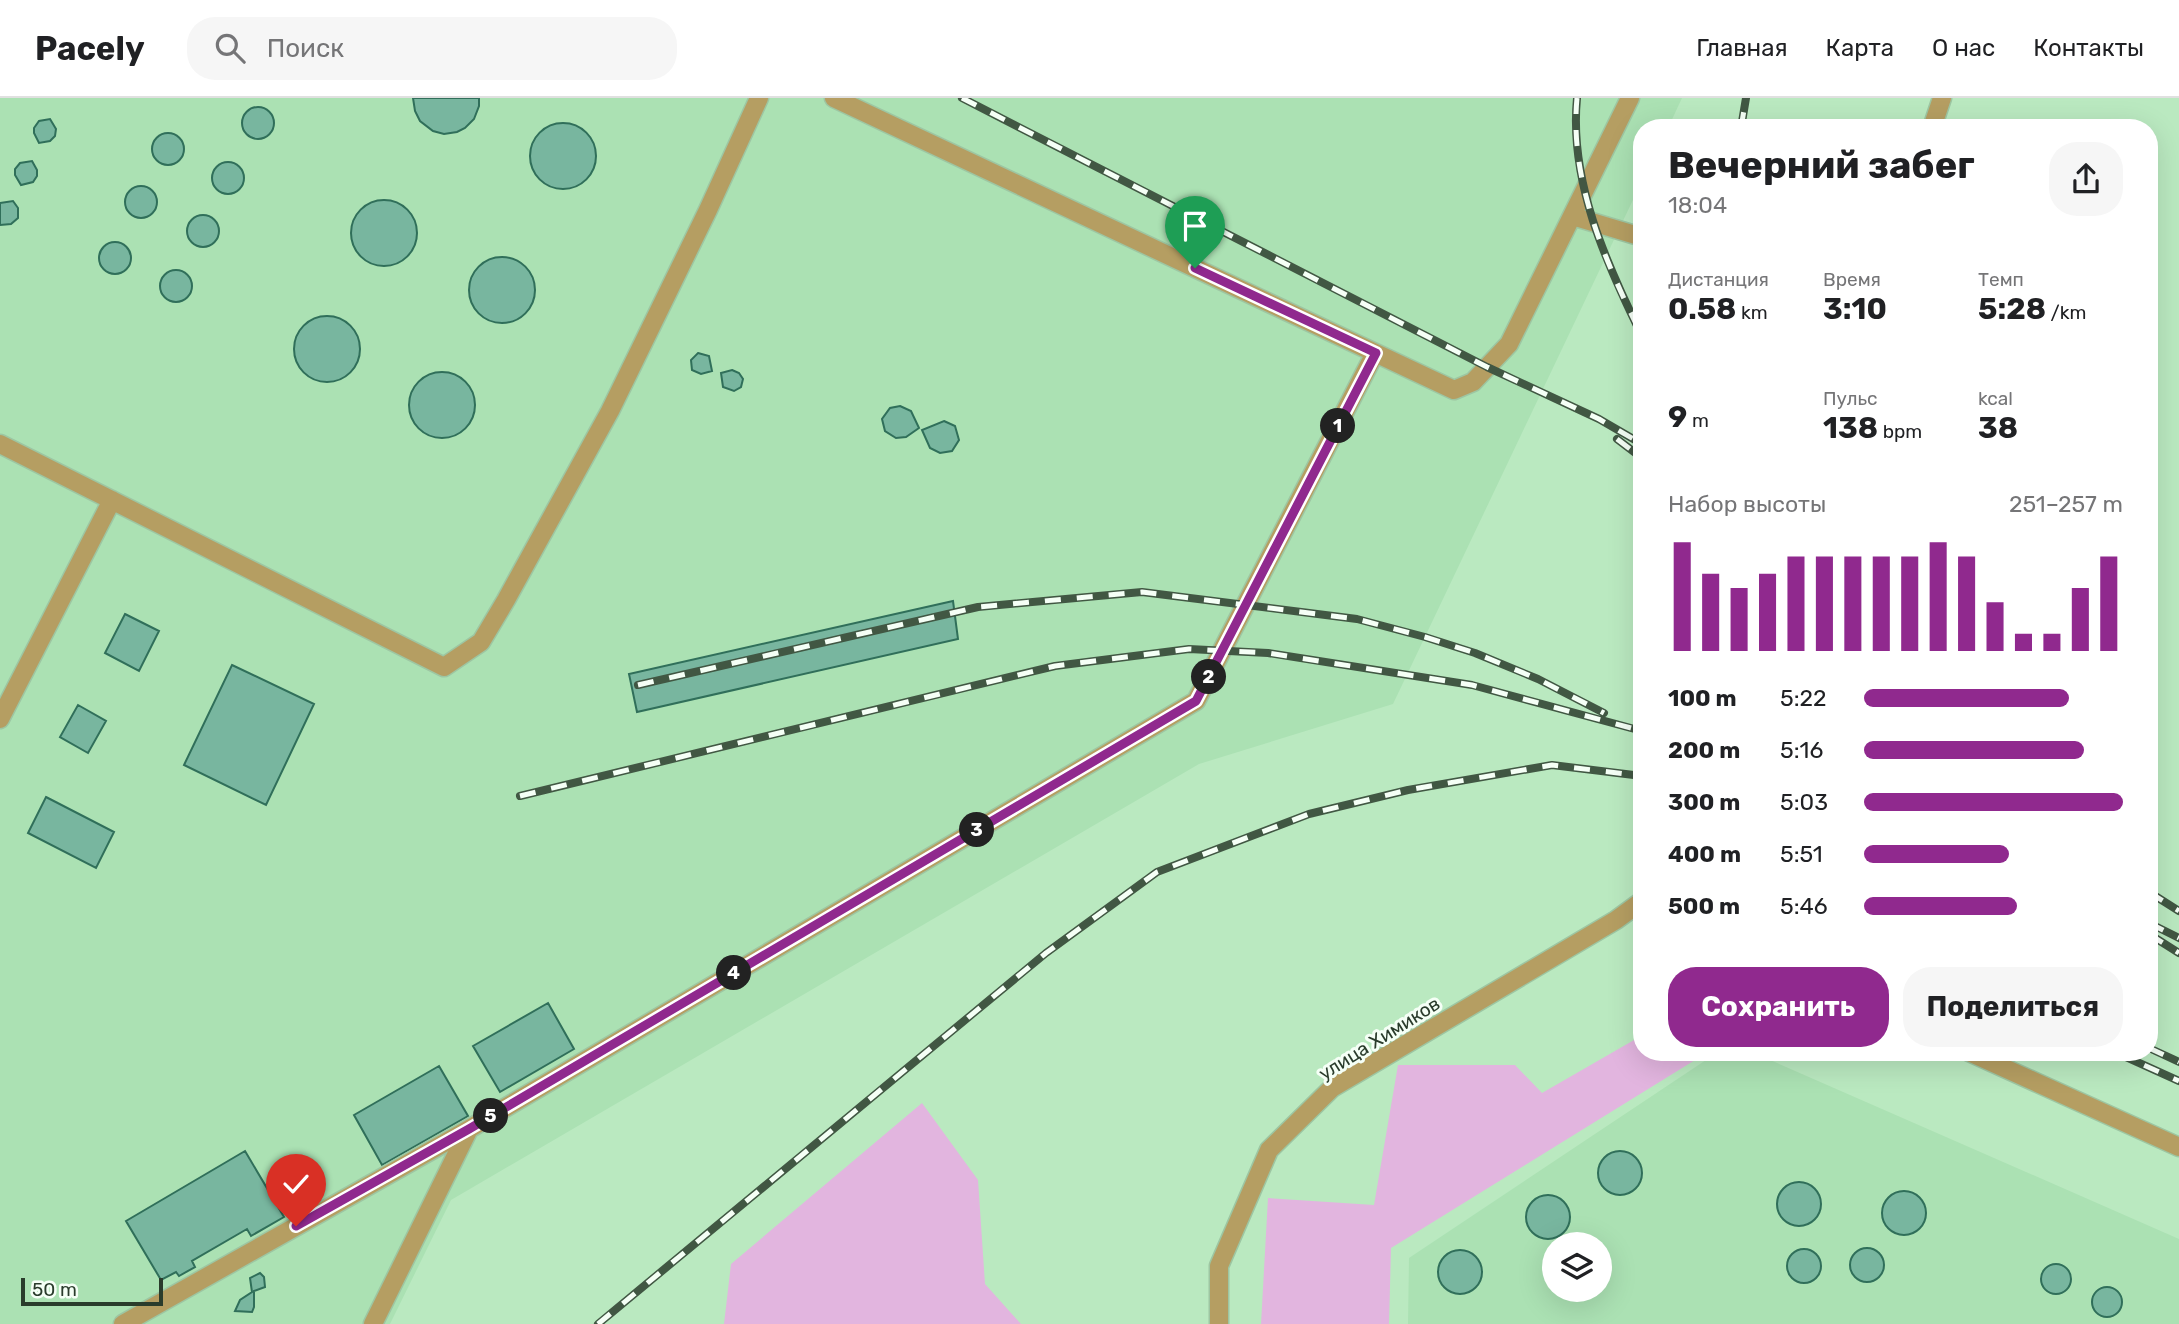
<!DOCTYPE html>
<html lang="ru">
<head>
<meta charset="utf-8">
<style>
  body { margin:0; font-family:Rubik,sans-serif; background:#f6f6f6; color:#202124; height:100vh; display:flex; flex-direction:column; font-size:26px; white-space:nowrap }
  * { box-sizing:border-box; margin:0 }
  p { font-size:23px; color:#757577 }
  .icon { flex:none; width:38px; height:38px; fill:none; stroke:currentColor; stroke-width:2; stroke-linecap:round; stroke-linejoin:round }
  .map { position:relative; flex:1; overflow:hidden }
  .panel { position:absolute; left:1633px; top:21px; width:525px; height:942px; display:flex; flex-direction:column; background:#fff; border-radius:28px; box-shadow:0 7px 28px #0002 }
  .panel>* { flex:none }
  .tools { position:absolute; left:1542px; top:1134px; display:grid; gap:14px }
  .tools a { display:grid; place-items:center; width:70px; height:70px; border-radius:50%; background:#fff; box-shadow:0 7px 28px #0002; font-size:35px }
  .scale { position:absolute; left:21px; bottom:18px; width:142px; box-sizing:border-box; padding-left:7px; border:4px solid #2a3c2c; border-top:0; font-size:19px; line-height:24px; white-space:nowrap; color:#2a3c2c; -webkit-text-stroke:5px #f5fff6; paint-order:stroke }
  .pin { position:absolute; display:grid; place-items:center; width:60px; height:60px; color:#fff; margin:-72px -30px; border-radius:50% 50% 50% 0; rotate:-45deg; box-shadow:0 0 7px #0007 }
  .pin .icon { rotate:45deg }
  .km { position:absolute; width:35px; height:35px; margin:-18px; border-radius:50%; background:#222; color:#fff; font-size:19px; line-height:35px; text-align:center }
  .round { display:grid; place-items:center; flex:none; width:74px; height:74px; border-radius:28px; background:#f6f6f6 }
  .overview { display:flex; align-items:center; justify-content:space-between; height:119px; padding:0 35px }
  h1 { font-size:38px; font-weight:700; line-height:52px }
  .metrics { display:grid; grid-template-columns:repeat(3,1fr); gap:10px; height:119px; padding:7px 35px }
  .metrics div { display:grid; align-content:center }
  .metrics b { font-size:30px; font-weight:700 }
  .metrics small { font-size:19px; font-weight:400 }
  .metrics p { font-size:19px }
  .chart { height:196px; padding:14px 35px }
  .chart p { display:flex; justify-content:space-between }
  .chart svg { width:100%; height:126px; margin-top:7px; stroke:#90298e; stroke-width:6 }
  .button { display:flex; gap:14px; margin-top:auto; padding:14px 35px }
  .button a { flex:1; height:80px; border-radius:28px; background:#90298e; color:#fff; font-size:28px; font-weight:700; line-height:80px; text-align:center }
  .button a+a { background:#f6f6f6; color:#202124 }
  ul { padding:0 35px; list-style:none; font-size:23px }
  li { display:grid; grid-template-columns:112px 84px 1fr; align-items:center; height:52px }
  li i { height:18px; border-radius:9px; background:#90298e }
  header { display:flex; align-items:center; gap:42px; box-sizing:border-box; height:98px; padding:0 35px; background:#fff; border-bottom:2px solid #e0e0e0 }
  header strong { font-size:33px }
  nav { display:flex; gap:38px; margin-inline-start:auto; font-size:24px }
  .search { width:490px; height:63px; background:#f6f6f6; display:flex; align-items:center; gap:18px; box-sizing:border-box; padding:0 24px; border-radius:28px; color:#757577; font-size:26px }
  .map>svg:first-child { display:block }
  .built { fill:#abe1b3; fill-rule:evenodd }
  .green { fill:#e2b5df }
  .building { fill:#78b69f; stroke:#306f5a; stroke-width:2 }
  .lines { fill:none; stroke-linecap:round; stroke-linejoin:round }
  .minor-casing { stroke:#9dc6a2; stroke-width:21 }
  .minor { stroke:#b59e62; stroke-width:18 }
  .rail-casing { stroke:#415743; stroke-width:8 }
  .rail { stroke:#f5fff6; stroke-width:5; stroke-dasharray:16; stroke-linecap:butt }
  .route-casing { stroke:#fff; stroke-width:14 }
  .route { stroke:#90298e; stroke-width:9 }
  .labels { text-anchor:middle; stroke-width:6; stroke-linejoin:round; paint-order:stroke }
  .street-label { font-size:19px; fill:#2a3c2c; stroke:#f5fff6 }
</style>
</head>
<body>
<header>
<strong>Pacely</strong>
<div class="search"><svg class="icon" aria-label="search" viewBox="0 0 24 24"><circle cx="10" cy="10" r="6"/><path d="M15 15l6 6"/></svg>Поиск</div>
<nav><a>Главная</a><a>Карта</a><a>О нас</a><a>Контакты</a></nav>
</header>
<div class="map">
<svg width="2179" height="1226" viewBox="0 0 2179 1226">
  <rect width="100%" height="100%" fill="#bae9c0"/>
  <path class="built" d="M0,0H1682L1668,30H1642L1641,85L1393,606L1199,666L451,1102L390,1226H0Z
    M1718,954H1752L2179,1141V1226H1408L1409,1160ZM1554,1146H1600V1192H1554Z"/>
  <path class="green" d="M1641,938L1642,954H1708L1391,1150L1389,1226H1261L1268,1100L1374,1107L1398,967H1515L1542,995Z
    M922,1005L978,1082L985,1186L1021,1226H724L731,1166Z"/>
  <path class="building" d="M413,0H479V8L474,21L465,30L457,34L444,36L433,33L420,23L415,13Z
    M242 25a16 16 0 1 1 32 0a16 16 0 1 1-32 0Z
    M50,21L56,31L55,38L50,43L39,45L34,35V30L39,23Z
    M530 58a33 33 0 1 1 66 0a33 33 0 1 1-66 0Z
    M152 51a16 16 0 1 1 32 0a16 16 0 1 1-32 0Z
    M32,63L37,72V78L33,84L21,87L15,77V71L20,65Z
    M212 80a16 16 0 1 1 32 0a16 16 0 1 1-32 0Z
    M125 104a16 16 0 1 1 32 0a16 16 0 1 1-32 0Z
    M351 135a33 33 0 1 1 66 0a33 33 0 1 1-66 0Z
    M13,103L18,110V120L11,126L0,127V105Z
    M187 133a16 16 0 1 1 32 0a16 16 0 1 1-32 0Z
    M99 160a16 16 0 1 1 32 0a16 16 0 1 1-32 0Z
    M469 192a33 33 0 1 1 66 0a33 33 0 1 1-66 0Z
    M160 188a16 16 0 1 1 32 0a16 16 0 1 1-32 0Z
    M294 251a33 33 0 1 1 66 0a33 33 0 1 1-66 0Z
    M698,255L709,258L712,273L701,276L692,272L691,262Z
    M732,272L739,275L743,281L741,289L734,293L723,289L721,275Z
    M409 307a33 33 0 1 1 66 0a33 33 0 1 1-66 0Z
    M900,308L911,313L919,330L906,339L896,340L885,333L882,321L890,310Z
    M944,323L955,328L959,342L952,353L940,355L930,350L922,332Z
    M953,503L958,541L637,614L629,576Z
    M125,516L159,533L139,573L105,555Z
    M232,567L314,606L266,707L184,667Z
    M78,607L106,623L88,655L60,639Z
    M46,699L114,734L96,770L28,735Z
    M548,905L574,951L500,994L473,948Z
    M439,968L468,1018L382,1067L354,1017Z
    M1598 1075a22 22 0 1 1 44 0a22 22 0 1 1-44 0Z
    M245,1053L284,1119L251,1138L247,1131L192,1163L195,1169L179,1178L176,1174L161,1182L126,1123Z
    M1777 1106a22 22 0 1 1 44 0a22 22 0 1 1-44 0Z
    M1882 1115a22 22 0 1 1 44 0a22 22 0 1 1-44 0Z
    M1526 1119a22 22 0 1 1 44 0a22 22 0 1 1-44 0Z
    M1850 1167a17 17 0 1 1 34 0a17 17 0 1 1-34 0Z
    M1787 1168a17 17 0 1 1 34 0a17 17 0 1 1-34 0Z
    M1438 1174a22 22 0 1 1 44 0a22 22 0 1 1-44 0Z
    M2041 1181a15 15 0 1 1 30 0a15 15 0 1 1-30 0Z
    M260,1175L264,1179L265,1189L254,1193V1209L252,1214L235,1213L240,1202L252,1194L250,1180Z
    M2092 1204a15 15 0 1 1 30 0a15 15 0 1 1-30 0Z"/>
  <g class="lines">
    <g class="minor-casing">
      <path id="minor" d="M834,0L1454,292L1473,284L1509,246L1630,0
        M1932,30L1942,0
        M1572,118L1642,139
        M0,346L444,569L481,544L506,502L610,313L708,112L759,0
        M0,621L112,402
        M1969,954L2179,1049
        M123,1226L469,1031L1196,603L1375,255
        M373,1226L469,1031
        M1219,1226V1168L1269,1052L1332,990L1616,822L1642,803"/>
    </g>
    <use href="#minor" class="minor"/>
    <g class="rail-casing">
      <path id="rail" d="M962,0L1487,269L1599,321L1642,346
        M1577,0C1569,83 1606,165 1642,238
        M1741,30L1746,0
        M1617,341L1642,360
        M638,587L978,509L1142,494L1357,521L1425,539L1475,555L1538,581L1604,615
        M520,698L1055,568L1189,551L1268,555L1472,587L1642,633
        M2149,794L2179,813
        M2149,825L2179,840
        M2149,836L2179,855
        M2149,950L2179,964
        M2115,954L2179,983
        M598,1226L1046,855L1157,774L1309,716L1408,692L1552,667L1642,678"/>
    </g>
    <use href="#rail" class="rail"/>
  </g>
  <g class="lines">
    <g class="route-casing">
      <path id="route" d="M296,1128L469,1031L1196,603L1376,255L1195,170"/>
    </g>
    <use href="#route" class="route"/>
  </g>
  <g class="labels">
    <g class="street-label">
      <text transform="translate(1379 940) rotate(-32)" y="7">улица Химиков</text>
    </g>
  </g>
</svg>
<div class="tools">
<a><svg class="icon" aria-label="layers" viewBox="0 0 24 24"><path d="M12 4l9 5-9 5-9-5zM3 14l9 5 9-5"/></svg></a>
</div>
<div class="scale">50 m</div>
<div class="pin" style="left:1195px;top:170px;background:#1e9e55"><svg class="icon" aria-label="arrive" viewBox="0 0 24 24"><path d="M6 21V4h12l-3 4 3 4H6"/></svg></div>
<div class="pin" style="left:296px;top:1128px;background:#d93025"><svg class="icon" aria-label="check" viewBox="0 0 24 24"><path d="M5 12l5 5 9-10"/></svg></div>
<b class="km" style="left:1338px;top:328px">1</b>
<b class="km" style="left:1209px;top:579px">2</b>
<b class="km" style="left:977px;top:732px">3</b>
<b class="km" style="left:734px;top:875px">4</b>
<b class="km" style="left:491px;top:1018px">5</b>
<section class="panel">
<div class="overview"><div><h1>Вечерний забег</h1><p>18:04</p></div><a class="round"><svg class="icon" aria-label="share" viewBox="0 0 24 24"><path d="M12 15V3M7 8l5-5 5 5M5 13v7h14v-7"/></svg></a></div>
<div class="metrics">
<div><p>Дистанция</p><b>0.58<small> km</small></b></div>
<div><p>Время</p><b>3:10</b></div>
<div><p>Темп</p><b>5:28<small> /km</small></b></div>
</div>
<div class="metrics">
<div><b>9<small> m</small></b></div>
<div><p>Пульс</p><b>138<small> bpm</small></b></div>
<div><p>kcal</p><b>38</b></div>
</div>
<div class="chart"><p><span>Набор высоты</span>251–257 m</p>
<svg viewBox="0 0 160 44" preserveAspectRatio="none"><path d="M5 44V6M15 44V17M25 44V22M35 44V17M45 44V11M55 44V11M65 44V11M75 44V11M85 44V11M95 44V6M105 44V11M115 44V27M125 44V38M135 44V38M145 44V22M155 44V11"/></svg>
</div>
<ul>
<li><b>100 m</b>5:22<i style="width:79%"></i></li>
<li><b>200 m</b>5:16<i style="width:85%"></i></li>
<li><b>300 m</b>5:03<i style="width:100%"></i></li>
<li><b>400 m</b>5:51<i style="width:56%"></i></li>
<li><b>500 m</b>5:46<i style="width:59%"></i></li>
</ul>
<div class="button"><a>Сохранить</a><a>Поделиться</a></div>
</section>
</div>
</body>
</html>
